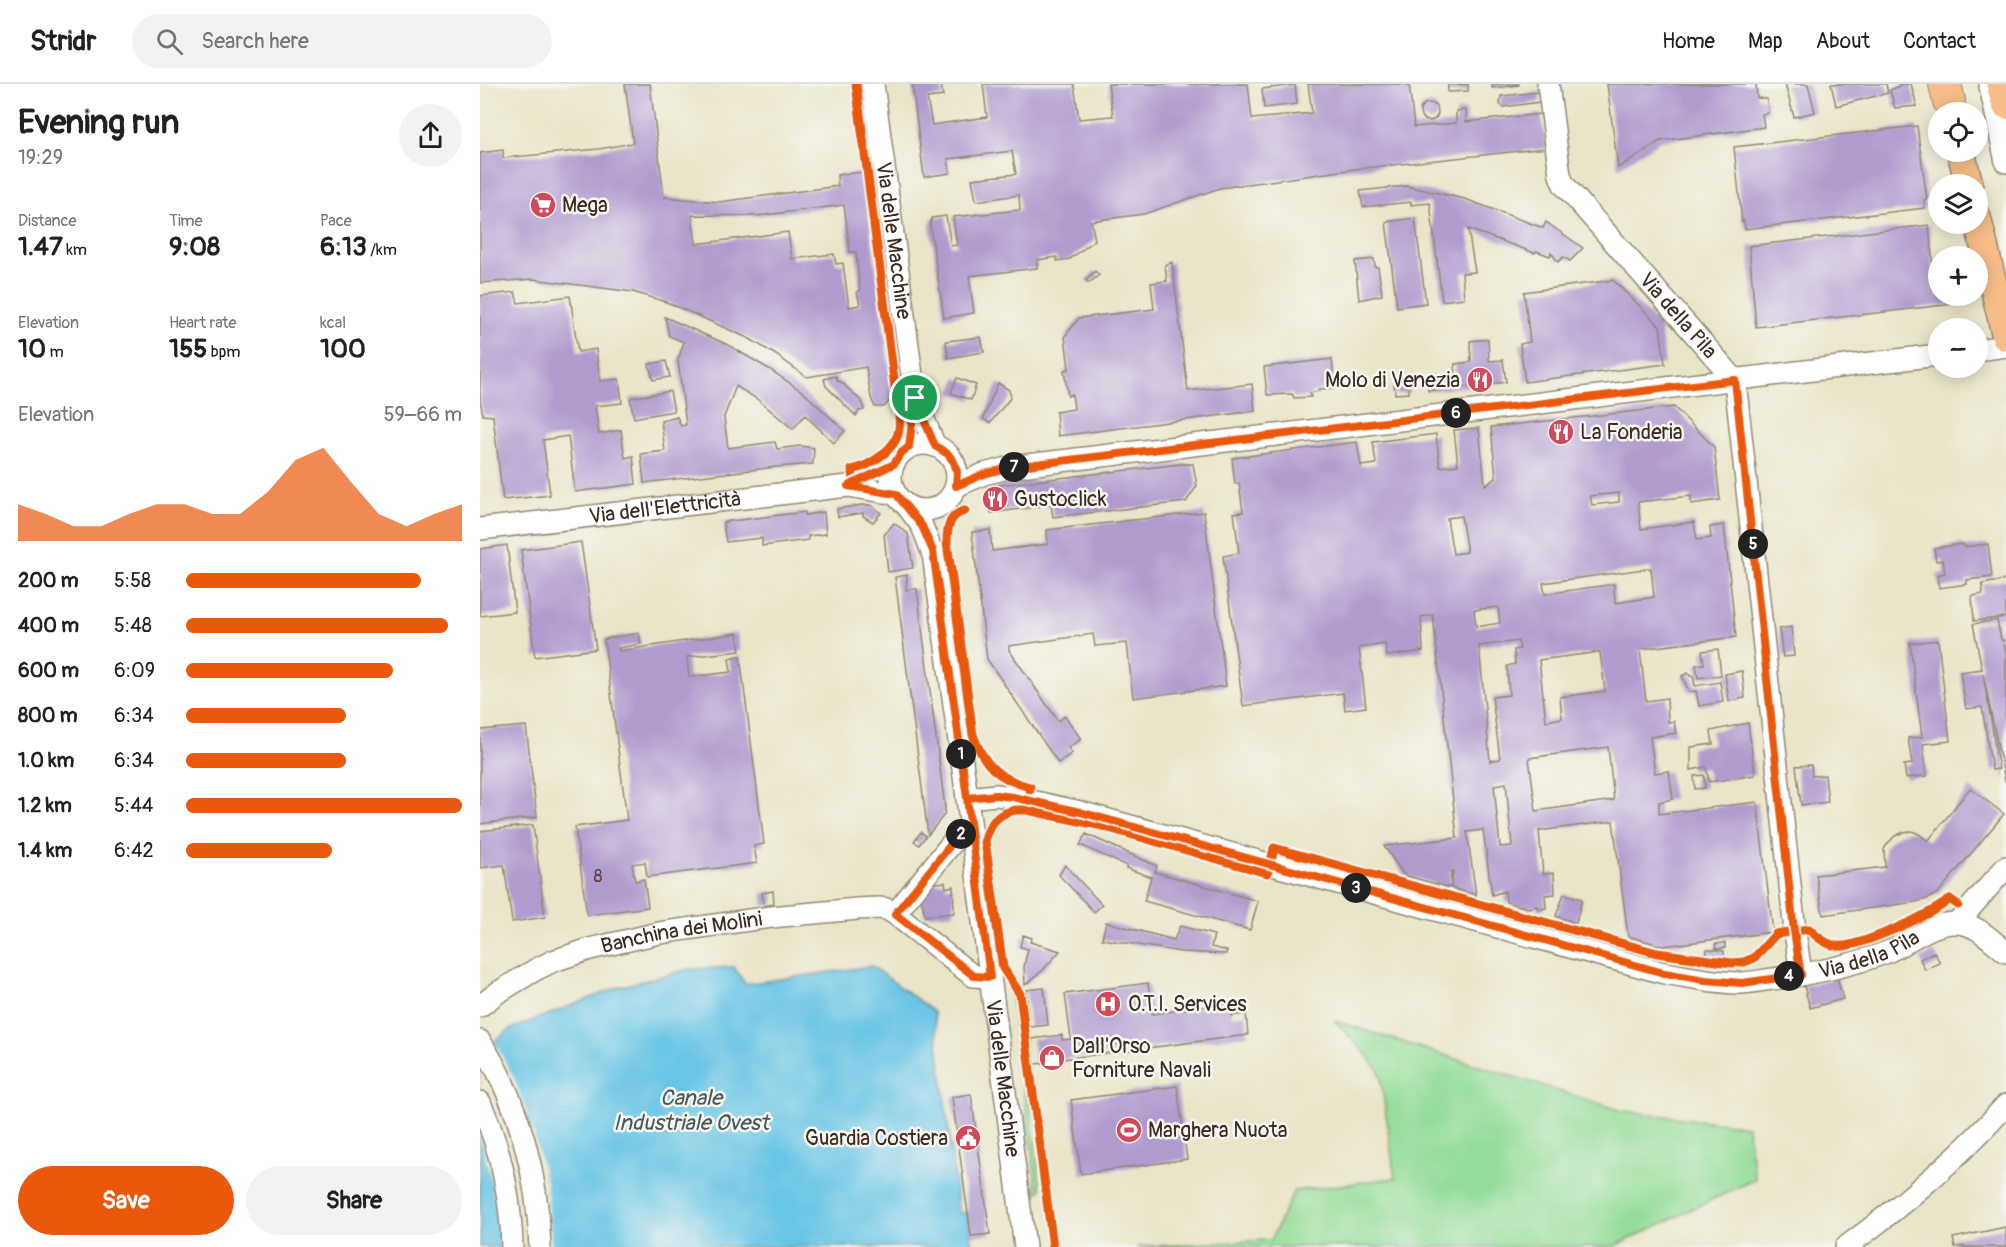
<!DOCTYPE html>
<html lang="en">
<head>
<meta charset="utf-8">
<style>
  body { margin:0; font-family:Pangolin,sans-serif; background:#f2f2f2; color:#202124; height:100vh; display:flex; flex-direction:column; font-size:22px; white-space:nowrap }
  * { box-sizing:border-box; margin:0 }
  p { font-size:20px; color:#757577 }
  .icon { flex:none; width:33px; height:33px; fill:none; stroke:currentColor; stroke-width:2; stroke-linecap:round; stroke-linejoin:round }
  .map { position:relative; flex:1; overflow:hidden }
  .sheet { display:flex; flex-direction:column; background:#fff; width:480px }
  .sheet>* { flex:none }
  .buttons { position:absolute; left:1448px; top:18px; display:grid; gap:12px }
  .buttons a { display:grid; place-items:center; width:60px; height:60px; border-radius:50%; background:#fff; box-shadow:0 3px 15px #0003; font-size:30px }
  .pin { position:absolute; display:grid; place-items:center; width:51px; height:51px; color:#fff; margin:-26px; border:3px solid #fff; border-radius:50%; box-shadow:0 2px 6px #0007 }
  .km { position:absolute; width:30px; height:30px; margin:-15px; border-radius:50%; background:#222; color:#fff; font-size:16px; line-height:30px; text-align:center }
  .round { display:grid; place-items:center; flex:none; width:63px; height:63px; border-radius:32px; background:#f2f2f2 }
  .headline { display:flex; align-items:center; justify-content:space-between; height:102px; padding:0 18px }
  h1 { font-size:33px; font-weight:700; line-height:45px }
  .stats { display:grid; grid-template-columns:repeat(3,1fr); gap:9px; height:102px; padding:6px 18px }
  .stats div { display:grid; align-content:center }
  .stats b { font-size:26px; font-weight:700 }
  .stats small { font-size:16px; font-weight:400 }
  .stats p { font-size:16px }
  .chart { height:168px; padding:12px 18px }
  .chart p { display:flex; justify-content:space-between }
  .chart svg { width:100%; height:108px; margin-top:6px; fill:#ea580c; opacity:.7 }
  .primary-button { display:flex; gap:12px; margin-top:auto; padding:12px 18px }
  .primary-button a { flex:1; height:69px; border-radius:36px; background:#ea580c; color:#fff; font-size:24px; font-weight:700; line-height:69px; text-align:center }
  .primary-button a+a { background:#f2f2f2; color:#202124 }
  ul { padding:0 18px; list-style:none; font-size:20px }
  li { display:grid; grid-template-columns:96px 72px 1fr; align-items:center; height:45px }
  li i { height:15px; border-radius:8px; background:#ea580c }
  header { display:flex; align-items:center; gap:36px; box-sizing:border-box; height:84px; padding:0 30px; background:#fff; border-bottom:2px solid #e0e0e0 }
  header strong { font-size:28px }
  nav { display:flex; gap:33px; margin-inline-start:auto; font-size:21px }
  .search { width:420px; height:54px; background:#f2f2f2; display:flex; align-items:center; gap:15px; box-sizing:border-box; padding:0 21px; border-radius:33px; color:#757577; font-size:22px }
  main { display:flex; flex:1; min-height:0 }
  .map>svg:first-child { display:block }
  .green { fill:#94dd99; stroke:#68845c; stroke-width:1.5 }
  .water { fill:#67c5e5; stroke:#517882; stroke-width:1.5 }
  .pier { fill:#eae5c8 }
  .building { fill:#b09ace; fill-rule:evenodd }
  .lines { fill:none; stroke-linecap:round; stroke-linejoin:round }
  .minor-casing { stroke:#928873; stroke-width:24 }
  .major-casing { stroke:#928873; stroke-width:30 }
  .highway-casing { stroke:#928873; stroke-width:34 }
  .minor { stroke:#fff; stroke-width:21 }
  .major { stroke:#f7bd88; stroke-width:27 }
  .highway { stroke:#f7bd88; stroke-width:32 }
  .cycleway-casing { stroke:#f6f6f2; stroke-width:13 }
  .cycleway { stroke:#e8590c; stroke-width:9 }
  .route-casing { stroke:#fff; stroke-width:12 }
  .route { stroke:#ea580c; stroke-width:8 }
  .labels { text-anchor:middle; stroke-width:5; stroke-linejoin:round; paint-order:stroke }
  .number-label { font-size:18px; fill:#58464a }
  .poi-label { font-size:21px; fill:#3b2a1e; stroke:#f6f6f2; text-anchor:start }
  .street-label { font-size:21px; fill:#3b2a1e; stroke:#f6f6f2 }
  .water-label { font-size:22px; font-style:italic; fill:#48585a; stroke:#f6f6f2 }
</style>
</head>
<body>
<header>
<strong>Stridr</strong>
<div class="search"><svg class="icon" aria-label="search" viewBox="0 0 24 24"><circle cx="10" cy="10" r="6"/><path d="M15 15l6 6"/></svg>Search here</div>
<nav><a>Home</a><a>Map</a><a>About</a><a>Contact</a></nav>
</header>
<main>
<section class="sheet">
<div class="headline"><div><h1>Evening run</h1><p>19:29</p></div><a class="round"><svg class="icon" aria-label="share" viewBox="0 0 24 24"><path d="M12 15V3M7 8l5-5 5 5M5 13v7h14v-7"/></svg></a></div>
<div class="stats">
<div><p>Distance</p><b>1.47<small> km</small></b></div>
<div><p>Time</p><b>9:08</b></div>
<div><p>Pace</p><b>6:13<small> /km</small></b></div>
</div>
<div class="stats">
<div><p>Elevation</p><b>10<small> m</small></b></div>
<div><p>Heart rate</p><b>155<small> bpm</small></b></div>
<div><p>kcal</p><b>100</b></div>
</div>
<div class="chart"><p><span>Elevation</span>59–66 m</p>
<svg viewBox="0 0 160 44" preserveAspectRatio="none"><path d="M0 44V29L10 33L20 38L30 38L40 33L50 29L60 29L70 33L80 33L90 24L100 11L110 6L120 20L130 33L140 38L150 33L160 29V44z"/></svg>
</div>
<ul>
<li><b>200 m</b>5:58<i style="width:85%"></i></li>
<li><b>400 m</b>5:48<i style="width:95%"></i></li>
<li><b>600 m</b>6:09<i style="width:75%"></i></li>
<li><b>800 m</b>6:34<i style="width:58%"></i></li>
<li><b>1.0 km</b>6:34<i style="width:58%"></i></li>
<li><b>1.2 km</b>5:44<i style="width:100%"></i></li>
<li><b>1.4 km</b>6:42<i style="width:53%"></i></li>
</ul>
<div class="primary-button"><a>Save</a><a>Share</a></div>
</section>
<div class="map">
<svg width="1526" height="1163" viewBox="0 0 1526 1163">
  <rect width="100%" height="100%" fill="#f6f6f2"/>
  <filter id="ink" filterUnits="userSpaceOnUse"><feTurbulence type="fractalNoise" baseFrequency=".0167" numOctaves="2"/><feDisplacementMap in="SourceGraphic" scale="12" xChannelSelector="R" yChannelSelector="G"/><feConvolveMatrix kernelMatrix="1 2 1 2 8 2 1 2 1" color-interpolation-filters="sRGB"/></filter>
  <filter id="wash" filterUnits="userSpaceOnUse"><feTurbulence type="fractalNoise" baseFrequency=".008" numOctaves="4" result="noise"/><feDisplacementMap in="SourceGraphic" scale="24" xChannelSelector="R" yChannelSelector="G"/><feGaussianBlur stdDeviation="1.35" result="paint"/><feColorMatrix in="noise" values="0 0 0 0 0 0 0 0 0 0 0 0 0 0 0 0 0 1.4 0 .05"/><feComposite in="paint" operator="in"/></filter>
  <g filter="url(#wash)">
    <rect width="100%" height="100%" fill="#eae5c8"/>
    <path class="green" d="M531,910L536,911L540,942L535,944Z
      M855,937L1143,1027L1267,1042L1275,1095L1133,1163H656L791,1156L814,1107L915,1094L900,989L887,971Z
      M542,995H547L561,1106L557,1108Z"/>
    <path class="water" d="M392,882L454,928L479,1129L487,1128L492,1163H0V968L31,945L139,903L209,885L254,883L265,900Z"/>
    <path class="pier" d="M13,955L35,996L54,1051L66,1099L72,1163H20L18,1132L13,1104L0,1049V964Z"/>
    <g id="blocks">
      <path class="building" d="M145,0H170L184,113L239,118L358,102L357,91L383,88L413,313L404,323H395L391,314L386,283L327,293L296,271L270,255L189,219L153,208L53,195L0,199V69L23,66V74L119,65L153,59ZM364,121L370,168H376L380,207L377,208L380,221L369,223L363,179L356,180L354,170L312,175L308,148L216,160L212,131L277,132Z
        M432,0H461L463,12L447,14L452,41L507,33L503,0H594L599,35L633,32L628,0H768L772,35L832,29L828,0H929L934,43L976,39V27L986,26V38L1061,30L1067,64L875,85L740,104L664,130L611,137L615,156L590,175L577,177V173L557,176V184L489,192L494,229L464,234L450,141L452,134L466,132L471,162L477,161L473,133L540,126L539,111L496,117L492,95L536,90L532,67L468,75L470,89L444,93Z
        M968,0H988V7L968,8Z
        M1012,0H1039V1L1012,4Z
        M1127,0H1276L1277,14L1287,15L1288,29L1282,30L1284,43L1180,57L1138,84Z
        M1305,0H1328L1335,28L1314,33Z
        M1351,0H1406L1408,9L1356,22Z
        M1419,0H1431L1437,22L1415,24L1410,6L1420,2Z
        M815,1L817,20L784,24L782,5Z
        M1060,8V18L1023,23L1020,20L1021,12Z
        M940 28a9 9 0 1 1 18 0a9 9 0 1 1-18 0Z
        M1437,42L1447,116H1444L1445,124L1265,145L1264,137L1262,138L1254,63Z
        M926,102L985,115L1063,144L1066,138L1103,164L1090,177L1083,173L1078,178L1071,168L1070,172L1056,167L1055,169L988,145L995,188L982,189L984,214L962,217L950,119L931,121V118L883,123L880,107Z
        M935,134L946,219L917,223L906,138Z
        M1449,141L1453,184L1458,183V212H1472L1473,220L1276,243L1269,162Z
        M894,175L895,183H898L902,211L879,216L875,177Z
        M692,178L708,307L772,300L775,327L578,352L576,328L594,325L592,310L588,312L584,286L589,285L585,252L599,234L674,225L671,199L687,197L685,181Z
        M615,187L619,191L609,199L606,196Z
        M1133,196L1180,242L1185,280L1045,298L1040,260L1050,258L1044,208Z
        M35,208L38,219L90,212L98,268L116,265L120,297L139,295L142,319L115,322L119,350L141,346L145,374L153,372L156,400L95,408L88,352L63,356L70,411L23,416L13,332L3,331L0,316V212Z
        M185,233L248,261L289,285L323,308L365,347L354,359L325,331L313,345L277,315L256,302L244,333L248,364L295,358L297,365L320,362L334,364L333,380L296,383L164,399L161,370L185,367L181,337L197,333L201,342L206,341L198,276L204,258L189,252Z
        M501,253L504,268L468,274L466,257Z
        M1008,255L1009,277L1023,276L1026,298L948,307L946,293L976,291L975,280L991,278L990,257Z
        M852,275L855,304L839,305V307L830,309L831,313L814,314L812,310L787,311L784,283Z
        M186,277L190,293L173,296L169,280Z
        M356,292L358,298L360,297L382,318L384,326L379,327L376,332L346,302L344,295Z
        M477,294L496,301L491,316L471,309Z
        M928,297L929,309L915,310L914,299Z
        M518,299L529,306L531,313L510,339L503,335Z
        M190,307L194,327L154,334L150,314Z
        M1194,323L1234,363L1240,416L1211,420V412L1158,418L1161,445L1214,438L1217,456L1231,454L1230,443L1244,441L1256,553L1160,565L1166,617L1187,614L1188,638L1194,637L1196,649L1170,653L1175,689L1189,687L1193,715L1179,718V730L1277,718L1293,848L1183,862L1148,852L1133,737L1059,747L1063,790L1074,789L1075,810L1065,811L1066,824L1058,826L1057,822L1048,824L1026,818L1025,807L1012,811L1003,746L987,748L996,811L971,804L973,787H971V804L924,791L904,762L977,754L953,531L941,533L943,567L907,572L905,560L879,564L886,623L865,626L863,609L763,622L743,472L759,469L754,429L763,428L759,399L755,400L752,374L877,358L881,382L896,380L893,358L956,350L960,383L978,381L974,346L999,344L1005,401L1016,394L1011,343ZM1139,409V418L1112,421L1110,412ZM981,432L987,468L973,470L967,434ZM1171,484L1174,513L1135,519L1134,500L1065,510L1063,499ZM1018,523L1020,539L996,543L994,526ZM1038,557L1040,565L1034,566L1035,580L1027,582L1029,611L1012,613L1020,675L1010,677L999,562ZM1120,568L1125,607L1080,613L1082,634L1066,637L1059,576ZM1128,663L1134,716L1056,727L1049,674ZM1026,699L1032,762L1020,763L1014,701Z
        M701,380H713L717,402L706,418L573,433L571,421L511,429L506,416L519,401Z
        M382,421H391L401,429L393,438L383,432V429L358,433L357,425Z
        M325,428V431L344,428L346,450L328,452V456L282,462V454L246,458L243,438Z
        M724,428L746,602L653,614L647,559L615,562L613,550L529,562V566L578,637L585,632L601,655L588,664L592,669L578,679L507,575L492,448L510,446L512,467L568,460L567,446Z
        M414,439L428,450L433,484L408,488L404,451Z
        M101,458L116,565L55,573L41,466Z
        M1483,460L1484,463L1508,460L1512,493L1487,496V500L1459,504L1457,491L1465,489L1463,476L1456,477L1454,464Z
        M27,461L35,528L0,532V465Z
        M427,491L426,506L437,505L465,724L464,731L448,751L415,493Z
        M1526,496V533L1494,537L1492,512L1503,510L1502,500Z
        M1517,536L1521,556H1523L1526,568L1525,697L1503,590L1519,685L1512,686L1502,623L1486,625L1480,588L1502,585L1493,540Z
        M1311,543L1314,572L1303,573L1299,545Z
        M159,549L161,560L138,564L139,567L257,549L260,567L207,573L209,593L251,588L249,574L260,572L284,760L274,762L277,779L167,793L165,778L152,780L155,797L164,795L168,823L107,831L95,743L147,736L124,555Z
        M1458,556L1470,657L1443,660L1447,692L1426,694L1424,681L1432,680L1428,654L1442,653L1430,559Z
        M1238,565L1241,591L1218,594L1216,581L1224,580L1222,567Z
        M1262,587L1265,614L1249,617L1245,590Z
        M1208,589L1210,592H1213L1215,602L1240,598L1243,618L1219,622L1216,607L1209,608L1202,592Z
        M1268,639L1275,691L1229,698L1226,683L1211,686V663L1233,660L1231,647Z
        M46,642L57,733L0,740V646Z
        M1331,681L1332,692L1345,691L1348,718L1321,721L1316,682Z
        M1224,691L1225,704L1215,705L1214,692Z
        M1490,704L1524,730L1458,809L1447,815L1435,818L1343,831L1336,791L1405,783L1404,765L1409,758L1415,752L1424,748L1432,747L1439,750L1448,757Z
        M53,741L65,833L32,838L24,781L0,784V747Z
        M441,748L446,752L439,761L434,757Z
        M606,750L677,782L675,788L778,817L770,846L664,817L671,793L646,784L647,782L600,761Z
        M585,781L622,821L614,828L579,791Z
        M465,798L466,804L473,802L474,829L445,832L440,808L450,800Z
        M293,807L294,820L284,822L282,809Z
        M1084,810L1102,815L1096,839L1076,832Z
        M626,838L694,856L700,842L734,851L731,863L747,867L746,870L701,868L622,855Z
        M543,851L552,854L550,858L580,867L563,886L545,901L544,882L548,865L540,863Z
        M1245,859V864L1236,865L1235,860Z
        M1227,865L1244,867V874L1226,873Z
        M1454,868L1460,879L1445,886L1440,875Z
        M1357,893L1363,915L1330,924L1324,902Z
        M668,899L672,930L751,919L752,932L766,930L768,951L567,977V979L555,980L552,955L582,951V956L591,955L585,910Z
        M564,904L568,941L550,943L546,906Z
        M697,1002L707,1075L601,1090L591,1016Z
        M491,1010L510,1150L491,1152L472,1013Z
        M1526,1143V1163H1475L1473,1154Z"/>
    </g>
  </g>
  <g filter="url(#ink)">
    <use href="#blocks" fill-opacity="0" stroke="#928873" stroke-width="1.5"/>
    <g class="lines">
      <g class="minor-casing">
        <g id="minor">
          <path id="s1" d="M393,0L435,314L455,362"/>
          <path id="s2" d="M1068,0L1080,91L1084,101L1255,296L1315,847L1321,891"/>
          <path d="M1510,2L1526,78"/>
          <path d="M1497,266L1526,262"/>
          <circle cx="444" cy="393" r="33"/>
          <path d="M476,402L504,390L531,383L1458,271"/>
          <path id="s3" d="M427,422L442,442L453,470L487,714L545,1163"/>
          <path id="s4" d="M0,445L368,402L416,410"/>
          <path id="s5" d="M487,714L516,711L533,713L600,728L1184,889C1210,893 1236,899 1261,899C1272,899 1283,896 1293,895C1331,890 1369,882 1405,869C1427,860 1451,838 1476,839C1496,839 1511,856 1526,868"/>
          <path d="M415,830L476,754L482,750L491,748"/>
          <path d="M1477,839L1526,783"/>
          <path id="s6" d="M0,922L17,909L55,886L73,877L110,865L179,849L291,833L377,825L398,824L407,825L415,830L493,892L510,893"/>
          <path d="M0,957C39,1018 58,1091 60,1163"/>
          <path d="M0,1018C20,1063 31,1114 32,1163"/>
          <path d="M1366,1163C1424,1120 1478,1075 1526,1021"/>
        </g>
      </g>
      <g class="major-casing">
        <path id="major" d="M1520,0L1526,21
          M1481,68L1489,100
          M1497,133L1526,253"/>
      </g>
      <g class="highway-casing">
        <path id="highway" d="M1465,0L1469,17"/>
      </g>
      <use href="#minor" class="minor"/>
      <use href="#major" class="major"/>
      <use href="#highway" class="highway"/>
      <g class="cycleway-casing">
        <path id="cycleway" d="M376,0L415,303L424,301
          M373,392L372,386C390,382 417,365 419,345C421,332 417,316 415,303
          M485,427C470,430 467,443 467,458L493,651C504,682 519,695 550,703V706
          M547,724V726C525,724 509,735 505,757L523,884L540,910L573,1163
          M547,726L618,741L787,789L788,788
          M792,773L794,764L1177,869L1252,879L1264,878L1274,874L1296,850L1329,845C1337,853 1346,861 1357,862C1376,865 1455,829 1470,815L1478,821"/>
      </g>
      <use href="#cycleway" class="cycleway"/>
    </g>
  </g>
  <g class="lines" filter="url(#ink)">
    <g class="route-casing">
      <path id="route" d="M435,314L429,363L421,369L414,380L368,402L416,410L442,442L453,467L487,714L510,893L494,892L415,830L476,754L482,750L491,748L487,714L516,711L533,713L600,728L1184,889L1225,896L1262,899L1321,891L1314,847L1255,296L531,383L504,390L476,402L477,388L474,378L468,370L455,362L435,314"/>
    </g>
    <use href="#route" class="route"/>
  </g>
  <defs>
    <g id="supermarket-disc" transform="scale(1.35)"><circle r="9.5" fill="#d1495b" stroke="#f6f6f2"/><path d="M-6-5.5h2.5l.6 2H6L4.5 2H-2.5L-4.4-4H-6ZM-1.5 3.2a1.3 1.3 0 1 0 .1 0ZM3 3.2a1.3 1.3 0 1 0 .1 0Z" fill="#fff"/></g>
    <g id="restaurant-disc" transform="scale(1.35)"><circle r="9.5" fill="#d1495b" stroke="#f6f6f2"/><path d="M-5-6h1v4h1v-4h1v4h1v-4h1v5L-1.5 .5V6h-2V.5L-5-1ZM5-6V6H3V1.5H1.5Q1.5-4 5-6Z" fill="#fff"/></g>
    <g id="hospital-disc" transform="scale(1.35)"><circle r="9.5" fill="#d1495b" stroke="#f6f6f2"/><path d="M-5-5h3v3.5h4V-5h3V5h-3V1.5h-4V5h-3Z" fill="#fff"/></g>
    <g id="shop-disc" transform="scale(1.35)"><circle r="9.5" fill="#d1495b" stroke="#f6f6f2"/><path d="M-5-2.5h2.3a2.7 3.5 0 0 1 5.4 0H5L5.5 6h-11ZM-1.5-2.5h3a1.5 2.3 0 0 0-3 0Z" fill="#fff"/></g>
    <g id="stadium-disc" transform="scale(1.35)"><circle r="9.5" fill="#d1495b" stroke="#f6f6f2"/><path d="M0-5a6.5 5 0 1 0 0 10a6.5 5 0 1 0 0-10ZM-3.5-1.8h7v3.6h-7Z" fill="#fff"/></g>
    <g id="civic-disc" transform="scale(1.35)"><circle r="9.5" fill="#d1495b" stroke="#f6f6f2"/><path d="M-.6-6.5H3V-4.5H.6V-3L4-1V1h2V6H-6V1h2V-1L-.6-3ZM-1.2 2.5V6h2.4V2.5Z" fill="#fff"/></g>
  </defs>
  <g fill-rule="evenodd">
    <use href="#supermarket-disc" x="63" y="121"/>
    <use href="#restaurant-disc" x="1000" y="296"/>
    <use href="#restaurant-disc" x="1081" y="348"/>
    <use href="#restaurant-disc" x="515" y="415"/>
    <use href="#hospital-disc" x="628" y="920"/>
    <use href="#shop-disc" x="572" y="974"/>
    <use href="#stadium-disc" x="649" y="1046"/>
    <use href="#civic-disc" x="488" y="1054"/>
  </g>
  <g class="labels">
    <g class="number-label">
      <text x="118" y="798">8</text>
    </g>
    <g class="poi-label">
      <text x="82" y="128">Mega</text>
      <text x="980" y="303" text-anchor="end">Molo di Venezia</text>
      <text x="1100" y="355">La Fonderia</text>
      <text x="534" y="422">Gustoclick</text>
      <text x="648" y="927">O.T.I. Services</text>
      <text x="592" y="969">Dall'Orso<tspan x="592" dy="24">Forniture Navali</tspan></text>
      <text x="668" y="1053">Marghera Nuota</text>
      <text x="468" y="1061" text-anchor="end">Guardia Costiera</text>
    </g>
    <g class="street-label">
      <text dy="7" stroke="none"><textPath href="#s1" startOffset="158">Via delle Macchine</textPath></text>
      <text dy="7" stroke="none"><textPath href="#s2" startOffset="276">Via della Pila</textPath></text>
      <text dy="7" stroke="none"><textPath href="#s4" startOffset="186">Via dell'Elettricità</textPath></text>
      <text dy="7" stroke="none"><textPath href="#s6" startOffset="218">Banchina dei Molini</textPath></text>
      <text dy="7" stroke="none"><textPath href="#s5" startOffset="930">Via della Pila</textPath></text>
      <text dy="7" stroke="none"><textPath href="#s3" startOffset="584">Via delle Macchine</textPath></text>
    </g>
    <g class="water-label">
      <text x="211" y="1021">Canale<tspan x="211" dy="25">Industriale Ovest</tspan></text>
    </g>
  </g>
</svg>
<div class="buttons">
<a><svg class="icon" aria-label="locate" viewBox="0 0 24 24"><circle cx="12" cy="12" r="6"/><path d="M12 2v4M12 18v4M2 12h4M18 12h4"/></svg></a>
<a><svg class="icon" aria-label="layers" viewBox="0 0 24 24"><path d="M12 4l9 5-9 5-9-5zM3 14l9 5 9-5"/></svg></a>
<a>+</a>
<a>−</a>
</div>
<div class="pin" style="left:435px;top:314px;background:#1e9e55"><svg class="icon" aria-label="arrive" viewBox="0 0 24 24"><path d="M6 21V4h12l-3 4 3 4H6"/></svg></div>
<b class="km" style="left:481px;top:670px">1</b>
<b class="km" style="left:481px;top:750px">2</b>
<b class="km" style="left:876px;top:804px">3</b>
<b class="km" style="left:1309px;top:892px">4</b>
<b class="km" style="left:1273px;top:460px">5</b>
<b class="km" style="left:976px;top:329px">6</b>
<b class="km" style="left:534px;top:383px">7</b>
</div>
</main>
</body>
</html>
